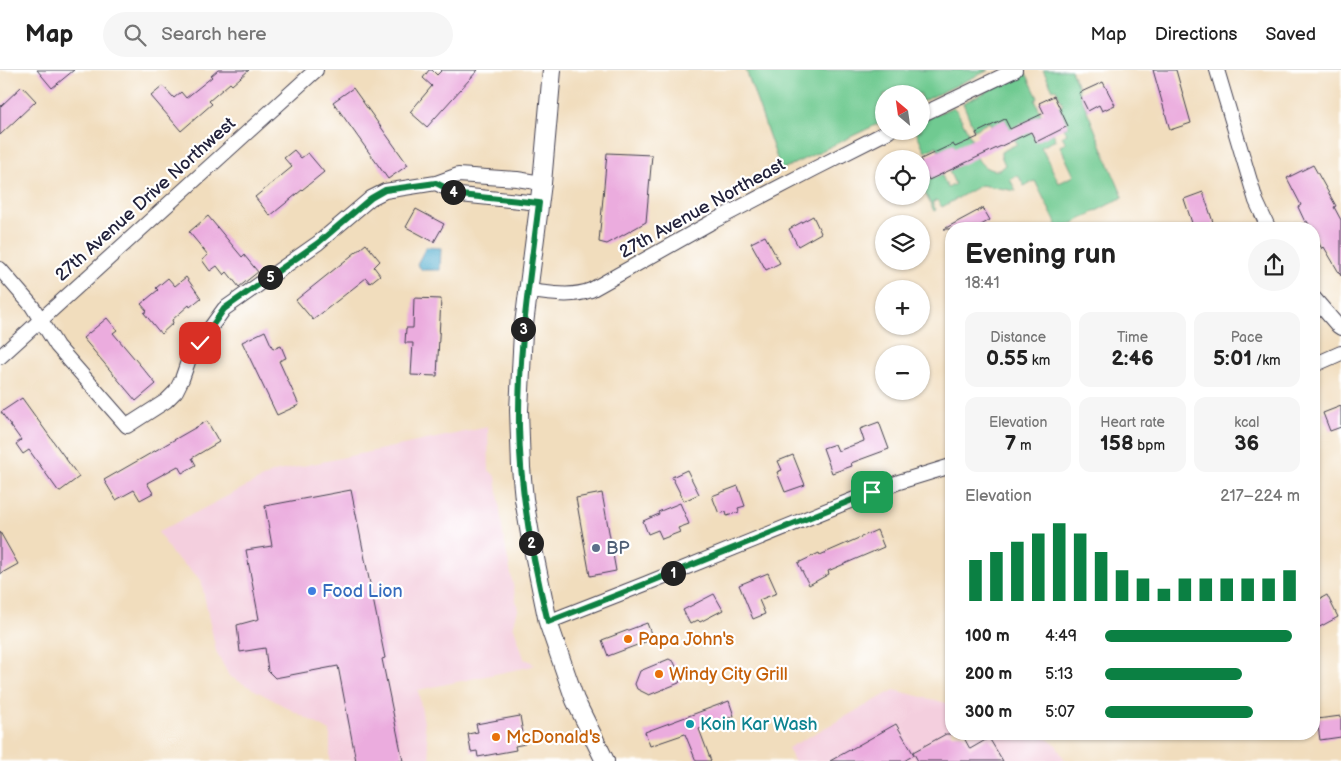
<!DOCTYPE html>
<html lang="en">
<head>
<meta charset="utf-8">
<style>
  body { margin:0; font-family:"Balsamiq Sans",sans-serif; background:#f6f6f6; color:#222; height:100vh; display:flex; flex-direction:column; font-size:19px; white-space:nowrap }
  * { box-sizing:border-box; margin:0 }
  p { font-size:16px; color:#767676 }
  .icon { flex:none; width:28px; height:28px; fill:none; stroke:currentColor; stroke-width:2; stroke-linecap:round; stroke-linejoin:round }
  .map { position:relative; flex:1; overflow:hidden }
  .side { position:absolute; left:945px; top:152px; width:375px; height:518px; display:flex; flex-direction:column; background:#fff; border-radius:20px; box-shadow:0 1px 4px #0004 }
  .side>* { flex:none }
  .needle { width:32px; rotate:331deg }
  .buttons { position:absolute; left:875px; top:15px; display:grid; gap:10px }
  .buttons a { display:grid; place-items:center; width:55px; height:55px; border-radius:50%; background:#fff; box-shadow:0 1px 4px #0004; font-size:25px }
  .pin { position:absolute; display:grid; place-items:center; width:42px; height:42px; color:#fff; margin:-21px; border-radius:10px; box-shadow:0 2px 8px #0006 }
  .km { position:absolute; width:25px; height:25px; margin:-12px; border-radius:50%; background:#222; color:#fff; font-size:14px; line-height:25px; text-align:center }
  .round { display:grid; place-items:center; flex:none; width:52px; height:52px; border-radius:26px; background:#f6f6f6 }
  .headline { display:flex; align-items:center; justify-content:space-between; height:85px; padding:0 20px }
  h1 { font-size:28px; font-weight:800; line-height:38px }
  .figures { display:grid; grid-template-columns:repeat(3,1fr); gap:8px; height:85px; padding:5px 20px }
  .figures div { display:grid; align-content:center; border-radius:12px; background:#f6f6f6; text-align:center }
  .figures b { font-size:21px; font-weight:800 }
  .figures small { font-size:14px; font-weight:400 }
  .figures p { font-size:14px }
  .chart { height:140px; padding:10px 20px }
  .chart p { display:flex; justify-content:space-between }
  .chart svg { width:100%; height:90px; margin-top:5px; stroke:#0b8043; stroke-width:6 }
  ul { padding:0 20px; list-style:none; font-size:16px }
  li { display:grid; grid-template-columns:80px 60px 1fr; align-items:center; height:38px }
  li i { height:12px; border-radius:6px; background:#0b8043 }
  header { display:flex; align-items:center; gap:30px; box-sizing:border-box; height:70px; padding:0 25px; background:#fff; border-bottom:1px solid #e0e0e0 }
  header strong { font-size:24px }
  nav { display:flex; gap:28px; margin-inline-start:auto; font-size:18px }
  .search { width:350px; height:45px; background:#f6f6f6; display:flex; align-items:center; gap:12px; box-sizing:border-box; padding:0 18px; border-radius:28px; color:#767676; font-size:19px }
  .map>svg:first-child { display:block }
  .built { fill:#f4cfde }
  .green { fill:#6fca91; stroke:#487666 }
  .water { fill:#4ba9ca; stroke:#366682 }
  .building { fill:#ebacde }
  .lines { fill:none; stroke-linecap:round; stroke-linejoin:round }
  .minor-casing { stroke:#413e4e; stroke-width:16 }
  .major-casing { stroke:#413e4e; stroke-width:20 }
  .minor { stroke:#fff; stroke-width:14 }
  .major { stroke:#fff; stroke-width:18 }
  .route-casing { stroke:#fff; stroke-width:10 }
  .route { stroke:#0b8043; stroke-width:6 }
  .service-dot { fill:#5c6f8a; stroke:#fff; stroke-width:2 }
  .shop-dot { fill:#3f7fe0; stroke:#fff; stroke-width:2 }
  .food-dot { fill:#e8710a; stroke:#fff; stroke-width:2 }
  .culture-dot { fill:#0f9aa8; stroke:#fff; stroke-width:2 }
  .labels { text-anchor:middle; stroke-width:4.5; stroke-linejoin:round; paint-order:stroke }
  .street-label { font-size:18px; fill:#22223b; stroke:#fff }
  .service-label { font-size:18px; fill:#4e5e75; stroke:#fff; text-anchor:start }
  .shop-label { font-size:18px; fill:#366cbe; stroke:#fff; text-anchor:start }
  .food-label { font-size:18px; fill:#c56008; stroke:#fff; text-anchor:start }
  .culture-label { font-size:18px; fill:#0d838f; stroke:#fff; text-anchor:start }
</style>
</head>
<body>
<header>
<strong>Map</strong>
<div class="search"><svg class="icon" aria-label="search" viewBox="0 0 24 24"><circle cx="10" cy="10" r="6"/><path d="M15 15l6 6"/></svg>Search here</div>
<nav><a>Map</a><a>Directions</a><a>Saved</a></nav>
</header>
<div class="map">
<svg width="1341" height="691" viewBox="0 0 1341 691">
  <rect width="100%" height="100%" fill="#fff"/>
  <filter id="ink" filterUnits="userSpaceOnUse"><feTurbulence type="fractalNoise" baseFrequency=".02" numOctaves="2"/><feDisplacementMap in="SourceGraphic" scale="10" xChannelSelector="R" yChannelSelector="G"/><feConvolveMatrix kernelMatrix="1 2 1 2 8 2 1 2 1" color-interpolation-filters="sRGB"/></filter>
  <filter id="wash" filterUnits="userSpaceOnUse"><feTurbulence type="fractalNoise" baseFrequency=".0096" numOctaves="4" result="noise"/><feDisplacementMap in="SourceGraphic" scale="20" xChannelSelector="R" yChannelSelector="G"/><feGaussianBlur stdDeviation="1.12" result="paint"/><feColorMatrix in="noise" values="0 0 0 0 0 0 0 0 0 0 0 0 0 0 0 0 0 1.4 0 .05"/><feComposite in="paint" operator="in"/></filter>
  <g filter="url(#wash)">
    <rect width="100%" height="100%" fill="#f1ddbd"/>
    <path class="built" d="M488,357L489,400L496,407L503,464L518,540L513,555L523,585L524,589L530,591L534,595L529,597L418,620L431,691H330V661L229,606L216,581L201,511L195,504L173,485L158,462L274,402Z
      M894,620L951,634V664H1040L1056,675L1065,691H794L788,678Z"/>
    <path class="green" d="M746,0H989L921,32V24H884V51L781,100Z
      M1043,0H1071L1079,19L1078,20C1094,55 1107,92 1123,127L1062,159H1059L1035,111L1024,116L1018,105L1010,109L1016,121L981,115L942,137L937,130L932,133L936,140L934,141L921,115V95L928,110L941,104L948,118L955,114L949,101L962,94L953,74L939,81L937,76L925,82L916,61H921V51L953,37L957,41L972,70L969,71C975,85 981,102 999,100L1005,95L1001,86V82L1017,74L1005,50L992,56L989,52L974,60L963,33L1024,3L1027,5L1038,28L1035,30L1041,44L1026,52L1053,63L1056,70L1041,77L1059,113L1074,106L1060,76L1066,73L1062,66L1067,64L1064,58L1068,56L1059,37L1063,35L1056,19L1053,20Z"/>
    <path class="water" d="M426,177L441,178L440,200H422L417,194Z"/>
    <g id="blocks">
      <path class="building" d="M37,0H74L52,18Z
        M218,0H249L232,15L230,13L209,31L212,34L181,61L151,26L163,16L174,28L181,22L186,28L212,7L211,6Z
        M429,0H432L437,5L442,0H478L427,57L410,42L432,16L423,8Z
        M1153,0H1176L1191,53L1170,60Z
        M1103,12L1115,35L1102,41L1099,35L1088,41L1079,23Z
        M22,16L36,31L0,65V37Z
        M353,18L408,95L388,109L333,32Z
        M1054,26L1068,56L1036,72L1031,62L929,110L921,95V89L953,74L955,77L978,67L976,63L1005,49L1010,59L1044,43L1039,33Z
        M294,80L301,88L308,83L324,102L270,146L255,127L292,97L284,88Z
        M607,83L652,85L646,152L607,174L599,172Z
        M1313,95L1336,136L1334,137L1341,150V206L1324,177L1322,179L1314,164V159H1311L1307,151L1305,152L1298,137L1301,135L1287,108Z
        M1203,122L1214,155L1202,159H1194L1184,129Z
        M983,138L990,150L974,159H944Z
        M416,139L444,154L434,172L406,157Z
        M208,146L242,187L244,185L258,202L239,217L227,202L224,205L217,196L210,201L202,190L208,185L189,162Z
        M813,146L821,163L798,176L789,159Z
        M765,166L780,193L766,200L751,173Z
        M366,174L380,191L374,197L380,205L370,213L366,208L313,250L296,230Z
        M186,207L201,228L190,237L189,235L172,250L173,253L161,264L144,243L147,241L141,234L158,220L156,218L168,208L175,216Z
        M414,228L441,229L437,306L411,305L413,273H405L406,258H413Z
        M107,248L117,260L113,263L156,314L136,331L83,268Z
        M265,261L273,279L281,276L286,288L279,291L299,335L277,345L242,272Z
        M22,328L79,407L59,422L29,380L23,384L16,374L21,370L1,342Z
        M1341,336V357L1330,361L1323,343Z
        M207,351L219,372L192,388L196,395L182,403L178,396L147,413L153,423L140,430L134,420L116,430L104,410Z
        M879,352L889,379L851,393L852,396L832,403L823,378L835,374L838,381L864,371L860,359Z
        M793,385L805,415L785,422L777,402L782,400L778,391Z
        M687,400L699,424L684,431L672,407Z
        M738,416L745,436L738,438L739,442L727,446L726,442L719,444L712,426Z
        M351,420L385,588L382,589L403,691H356L338,596L275,608L268,601L265,578L240,582L237,555L259,549L246,480L272,476L265,436Z
        M602,423L616,501L590,506L576,428Z
        M680,433L689,454L678,458L680,462L662,469L658,460L648,464L643,451L659,444L658,442Z
        M877,460L884,477L828,501L829,504L809,515L798,493L819,483L820,485Z
        M0,462L18,494L0,504Z
        M768,503L777,523L759,530L765,544L753,549L739,515Z
        M714,524L723,540L700,552L698,550L690,554L683,540Z
        M1327,525L1338,547L1314,560V532Z
        M647,553L653,569L608,586L602,570Z
        M669,589L674,592L681,608L679,613L649,625L637,619L635,614L640,601Z
        M729,631L734,646L699,659L711,691H696L685,664L650,676L645,662Z
        M520,646L525,674L515,676L516,680L478,687L477,681L471,682L468,664L478,662L476,654Z
        M1341,646V667L1320,670L1317,649Z
        M896,654L914,685L904,691H830Z
        M946,664H962L970,679L989,668L1003,691H918L913,682Z"/>
    </g>
  </g>
  <g filter="url(#ink)">
    <use href="#blocks" fill-opacity="0" stroke="#413e4e" stroke-width="1"/>
    <g class="lines">
      <g class="minor-casing">
        <path id="minor" d="M1217,0L1256,131L1269,159
          M921,45L1015,0
          M436,113L460,125L539,133
          M0,199L32,236L57,276L127,356L166,331L176,321L182,309L190,286L224,239L318,173L371,128L385,121L436,113L458,105L517,109L542,113
          M528,221C550,223 570,228 591,220L710,153L814,99L889,61
          M1314,228L1338,256L1341,258
          M0,287L316,0
          M1314,295L1341,283
          M548,552L645,514L872,422L899,412L951,396"/>
      </g>
      <g class="major-casing">
        <path id="major" d="M552,0L542,113L523,262L519,340L521,398L524,429L530,464L548,552L575,630L605,691"/>
      </g>
      <use href="#minor" class="minor"/>
      <use href="#major" class="major"/>
    </g>
  </g>
  <g class="lines" filter="url(#ink)">
    <g class="route-casing">
      <path id="route" d="M200,273L224,239L228,236L318,173L371,128L385,120L436,113L460,125L539,133C530,207 518,281 519,356C520,422 532,488 548,552L645,514L872,422"/>
    </g>
    <use href="#route" class="route"/>
  </g>
  <circle class="service-dot" cx="596" cy="478" r="5"/>
  <circle class="shop-dot" cx="312" cy="521" r="5"/>
  <g class="food-dot">
    <circle cx="628" cy="569" r="5"/>
    <circle cx="659" cy="604" r="5"/>
    <circle cx="496" cy="667" r="5"/>
  </g>
  <circle class="culture-dot" cx="690" cy="654" r="5"/>
  <g class="labels">
    <g class="street-label">
      <text transform="translate(145 129) rotate(-42)" y="6">27th Avenue Drive Northwest</text>
      <text transform="translate(702 138) rotate(-29)" y="6">27th Avenue Northeast</text>
    </g>
    <g class="service-label">
      <text x="606" y="484">BP</text>
    </g>
    <g class="shop-label">
      <text x="322" y="527">Food Lion</text>
    </g>
    <g class="food-label">
      <text x="638" y="575">Papa John's</text>
      <text x="669" y="610">Windy City Grill</text>
      <text x="506" y="673">McDonald's</text>
    </g>
    <g class="culture-label">
      <text x="700" y="660">Koin Kar Wash</text>
    </g>
  </g>
</svg>
<div class="buttons">
<a><svg class="needle" viewBox="-14 -14 28 28"><path d="M0-13l5 13h-10z" fill="#e53935"/><path d="M0 13l5-13h-10z" fill="#767676"/></svg></a>
<a><svg class="icon" aria-label="locate" viewBox="0 0 24 24"><circle cx="12" cy="12" r="6"/><path d="M12 2v4M12 18v4M2 12h4M18 12h4"/></svg></a>
<a><svg class="icon" aria-label="layers" viewBox="0 0 24 24"><path d="M12 4l9 5-9 5-9-5zM3 14l9 5 9-5"/></svg></a>
<a>+</a>
<a>−</a>
</div>
<div class="pin" style="left:872px;top:422px;background:#1e9e55"><svg class="icon" aria-label="arrive" viewBox="0 0 24 24"><path d="M6 21V4h12l-3 4 3 4H6"/></svg></div>
<div class="pin" style="left:200px;top:273px;background:#d93025"><svg class="icon" aria-label="check" viewBox="0 0 24 24"><path d="M5 12l5 5 9-10"/></svg></div>
<b class="km" style="left:673px;top:503px">1</b>
<b class="km" style="left:531px;top:473px">2</b>
<b class="km" style="left:523px;top:259px">3</b>
<b class="km" style="left:453px;top:122px">4</b>
<b class="km" style="left:270px;top:207px">5</b>
<section class="side">
<div class="headline"><div><h1>Evening run</h1><p>18:41</p></div><a class="round"><svg class="icon" aria-label="share" viewBox="0 0 24 24"><path d="M12 15V3M7 8l5-5 5 5M5 13v7h14v-7"/></svg></a></div>
<div class="figures">
<div><p>Distance</p><b>0.55<small> km</small></b></div>
<div><p>Time</p><b>2:46</b></div>
<div><p>Pace</p><b>5:01<small> /km</small></b></div>
</div>
<div class="figures">
<div><p>Elevation</p><b>7<small> m</small></b></div>
<div><p>Heart rate</p><b>158<small> bpm</small></b></div>
<div><p>kcal</p><b>36</b></div>
</div>
<div class="chart"><p><span>Elevation</span>217–224 m</p>
<svg viewBox="0 0 160 44" preserveAspectRatio="none"><path d="M5 44V24M15 44V20M25 44V15M35 44V11M45 44V6M55 44V11M65 44V20M75 44V29M85 44V33M95 44V38M105 44V33M115 44V33M125 44V33M135 44V33M145 44V33M155 44V29"/></svg>
</div>
<ul>
<li><b>100 m</b>4:49<i style="width:96%"></i></li>
<li><b>200 m</b>5:13<i style="width:70%"></i></li>
<li><b>300 m</b>5:07<i style="width:76%"></i></li>
</ul>
</section>
</div>
</body>
</html>
